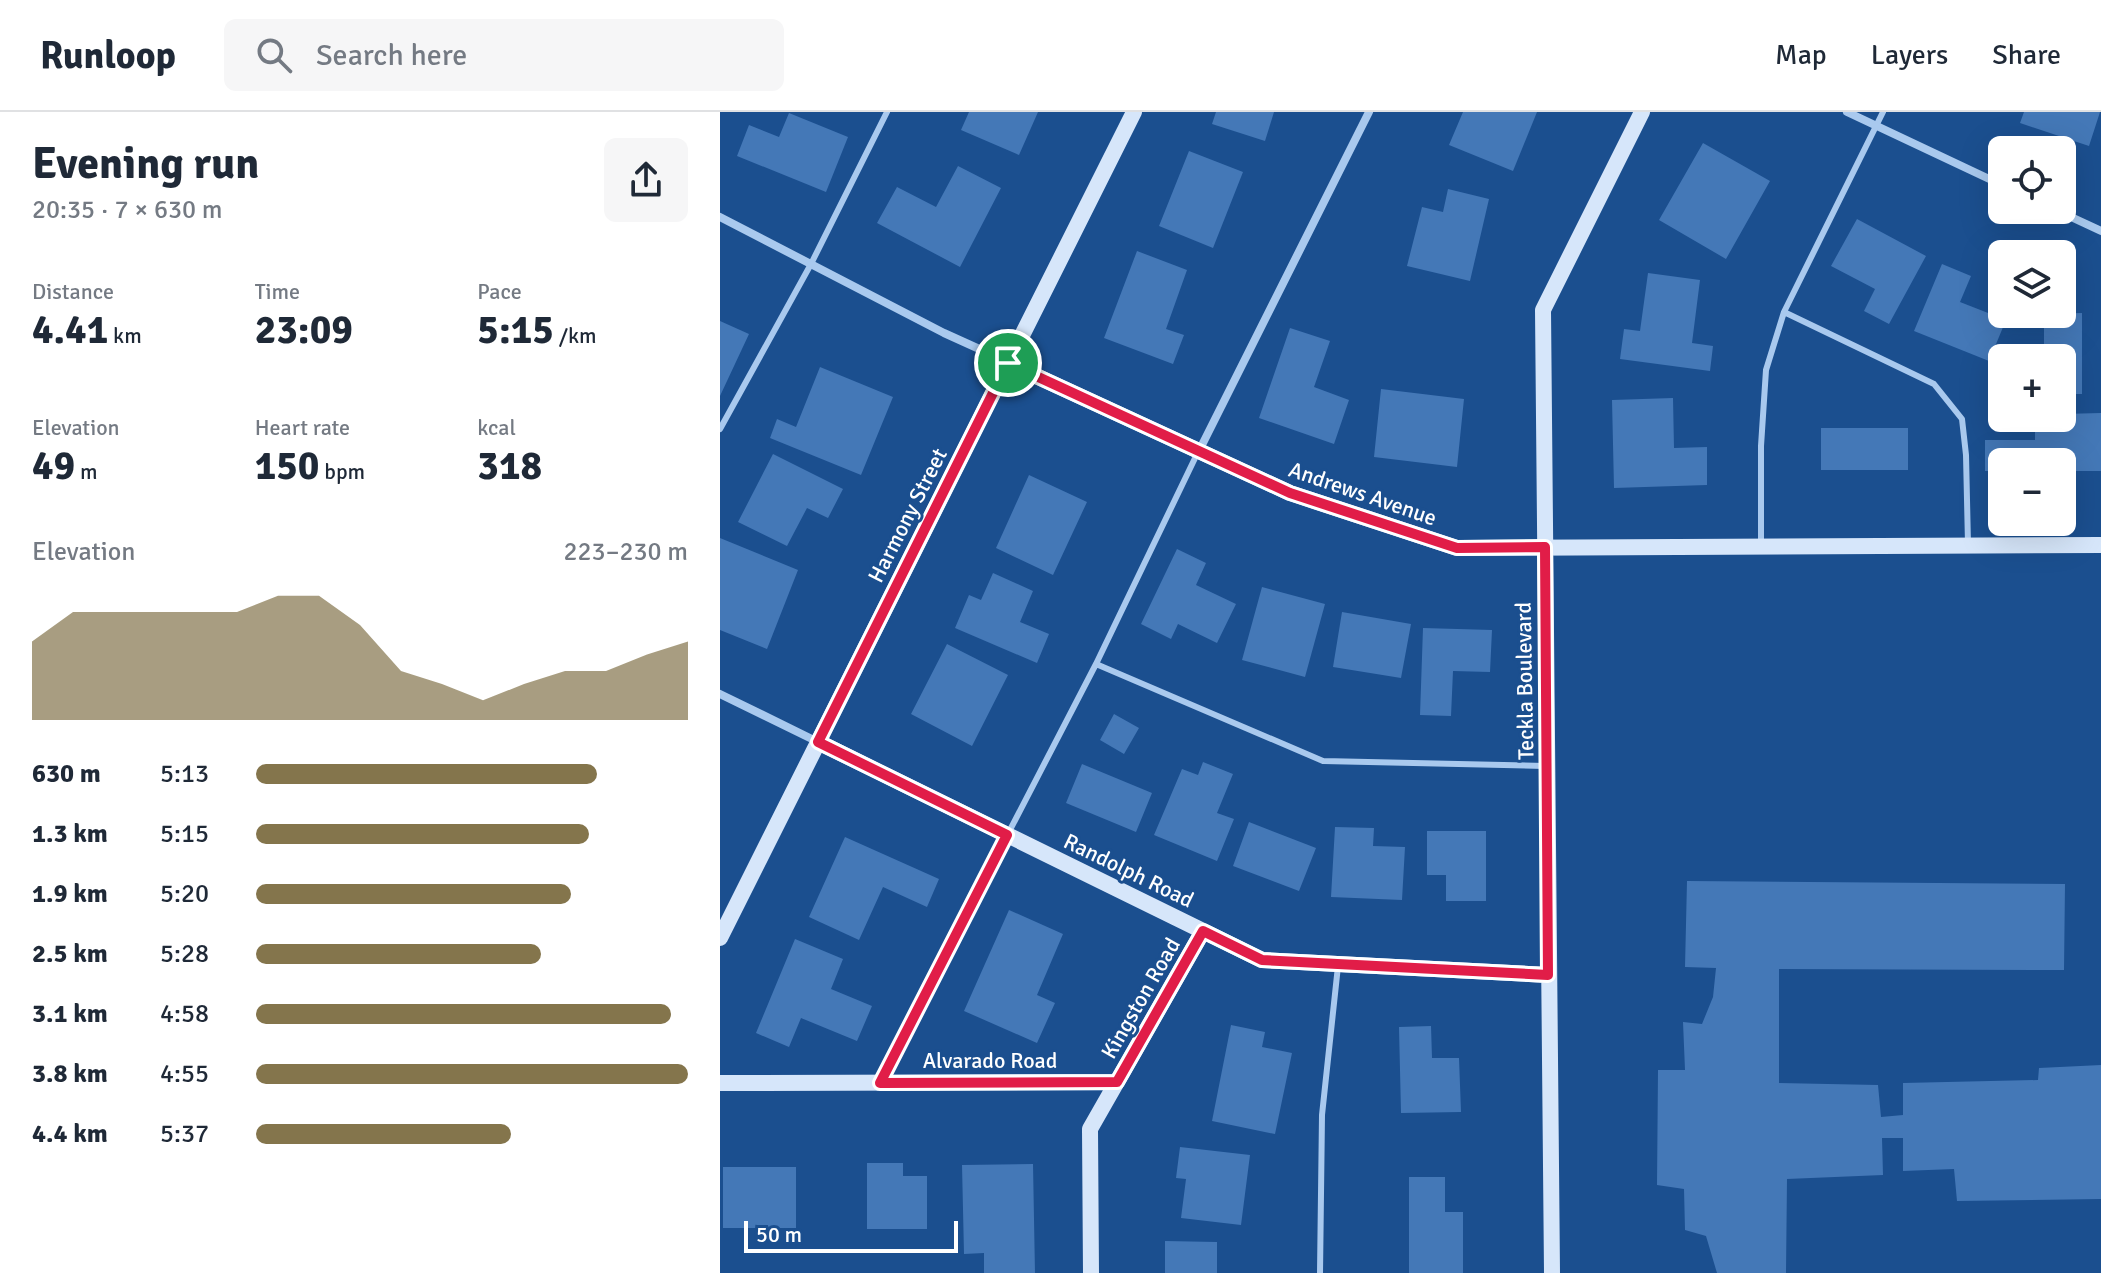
<!DOCTYPE html>
<html lang="en">
<head>
<meta charset="utf-8">
<style>
  body { margin:0; font-family:Signika,sans-serif; background:#f6f6f7; color:#1f2937; height:100vh; display:flex; flex-direction:column; font-size:30px; white-space:nowrap }
  * { box-sizing:border-box; margin:0 }
  p { font-size:26px; color:#747a83 }
  .icon { flex:none; width:44px; height:44px; fill:none; stroke:currentColor; stroke-width:2; stroke-linecap:round; stroke-linejoin:round }
  .map { position:relative; flex:1; overflow:hidden }
  .panel { display:flex; flex-direction:column; background:#fff; width:720px }
  .panel>* { flex:none }
  .controls { position:absolute; left:1268px; top:24px; display:grid; gap:16px }
  .controls a { display:grid; place-items:center; width:88px; height:88px; border-radius:12px; background:#fff; box-shadow:0 8px 32px #0002; font-size:40px }
  .scale { position:absolute; left:24px; bottom:20px; width:214px; box-sizing:border-box; padding-left:8px; border:4px solid #fff; border-top:0; font-size:22px; line-height:28px; white-space:nowrap; color:#fff; -webkit-text-stroke:6px #1b4f8f; paint-order:stroke }
  .pin { position:absolute; display:grid; place-items:center; width:68px; height:68px; color:#fff; margin:-34px; border:4px solid #fff; border-radius:50%; box-shadow:0 2px 8px #0007 }
  .round { display:grid; place-items:center; flex:none; width:84px; height:84px; border-radius:12px; background:#f6f6f7 }
  .headline { display:flex; align-items:center; justify-content:space-between; height:136px; padding:0 32px }
  h1 { font-size:44px; font-weight:700; line-height:60px }
  .stats { display:grid; grid-template-columns:repeat(3,1fr); gap:12px; height:136px; padding:8px 32px }
  .stats div { display:grid; align-content:center }
  .stats b { font-size:40px; font-weight:700 }
  .stats small { font-size:22px; font-weight:400 }
  .stats p { font-size:22px }
  .chart { height:224px; padding:16px 32px }
  .chart p { display:flex; justify-content:space-between }
  .chart svg { width:100%; height:144px; margin-top:8px; fill:#84754c; opacity:.7 }
  ul { padding:0 32px; list-style:none; font-size:26px }
  li { display:grid; grid-template-columns:128px 96px 1fr; align-items:center; height:60px }
  li i { height:20px; border-radius:10px; background:#84754c }
  header { display:flex; align-items:center; gap:48px; box-sizing:border-box; height:112px; padding:0 40px; background:#fff; border-bottom:2px solid #e0e1e3 }
  header strong { font-size:38px }
  nav { display:flex; gap:44px; margin-inline-start:auto; font-size:28px }
  .search { width:560px; height:72px; background:#f6f6f7; display:flex; align-items:center; gap:20px; box-sizing:border-box; padding:0 28px; border-radius:12px; color:#747a83; font-size:30px }
  main { display:flex; flex:1; min-height:0 }
  .map>svg:first-child { display:block }
  .building { fill:#4478b7 }
  .lines { fill:none; stroke-linecap:round; stroke-linejoin:round }
  .lane { stroke:#a9c9ee; stroke-width:6 }
  .street { stroke:#a9c9ee; stroke-width:8 }
  .secondary { stroke:#d6e6fa; stroke-width:16 }
  .route-casing { stroke:#fff; stroke-width:16 }
  .route { stroke:#e11d48; stroke-width:10 }
  .labels { text-anchor:middle; stroke-width:6; stroke-linejoin:round; paint-order:stroke }
  .street-label { font-size:22px; fill:#fff; stroke:#1b4f8f }
</style>
</head>
<body>
<header>
<strong>Runloop</strong>
<div class="search"><svg class="icon" aria-label="search" viewBox="0 0 24 24"><circle cx="10" cy="10" r="6"/><path d="M15 15l6 6"/></svg>Search here</div>
<nav><a>Map</a><a>Layers</a><a>Share</a></nav>
</header>
<main>
<section class="panel">
<div class="headline"><div><h1>Evening run</h1><p>20:35 · 7 × 630 m</p></div><a class="round"><svg class="icon" aria-label="share" viewBox="0 0 24 24"><path d="M12 15V3M7 8l5-5 5 5M5 13v7h14v-7"/></svg></a></div>
<div class="stats">
<div><p>Distance</p><b>4.41<small> km</small></b></div>
<div><p>Time</p><b>23:09</b></div>
<div><p>Pace</p><b>5:15<small> /km</small></b></div>
</div>
<div class="stats">
<div><p>Elevation</p><b>49<small> m</small></b></div>
<div><p>Heart rate</p><b>150<small> bpm</small></b></div>
<div><p>kcal</p><b>318</b></div>
</div>
<div class="chart"><p><span>Elevation</span>223–230 m</p>
<svg viewBox="0 0 160 44" preserveAspectRatio="none"><path d="M0 44V20L10 11L20 11L30 11L40 11L50 11L60 6L70 6L80 15L90 29L100 33L110 38L120 33L130 29L140 29L150 24L160 20V44z"/></svg>
</div>
<ul>
<li><b>630 m</b>5:13<i style="width:79%"></i></li>
<li><b>1.3 km</b>5:15<i style="width:77%"></i></li>
<li><b>1.9 km</b>5:20<i style="width:73%"></i></li>
<li><b>2.5 km</b>5:28<i style="width:66%"></i></li>
<li><b>3.1 km</b>4:58<i style="width:96%"></i></li>
<li><b>3.8 km</b>4:55<i style="width:100%"></i></li>
<li><b>4.4 km</b>5:37<i style="width:59%"></i></li>
</ul>
</section>
<div class="map">
<svg width="1381" height="1161" viewBox="0 0 1381 1161">
  <rect width="100%" height="100%" fill="#1b4f8f"/>
  <path class="building" d="M249,0H318L299,43L241,18Z
    M496,0H554L545,29L492,12Z
    M743,0H817L793,59L729,33Z
    M1304,0H1380L1369,34L1300,11Z
    M69,1L128,25L106,80L17,44L29,13L59,25Z
    M983,31L1050,69L1006,147L939,108Z
    M469,39L523,60L493,136L439,114Z
    M238,54L281,76L240,155L157,111L177,75L216,95Z
    M728,77L769,87L750,169L687,154L702,95L723,100Z
    M1137,107L1206,144L1169,212L1144,199L1155,177L1111,154Z
    M417,139L467,158L446,217L464,223L453,252L384,226Z
    M1222,152L1251,164L1240,190L1286,208L1269,249L1194,219Z
    M928,161L980,168L972,231L993,234L990,259L900,247L904,217L920,219Z
    M1362,201V282H1342V246H1299V242H1324V202Z
    M0,209L29,222L0,284Z
    M570,216L610,229L594,275L629,288L614,332L539,306Z
    M100,255L173,285L141,363L50,326L57,307L76,315Z
    M661,277L744,287L737,355L654,345Z
    M953,286L954,336L987,335V373L894,376L892,288Z
    M1381,301V359H1342V350H1282V359H1265V328H1315V306H1342V302Z
    M1101,316H1188V358H1101Z
    M53,342L123,377L108,406L87,396L67,434L18,410Z
    M309,363L367,390L333,463L276,436Z
    M0,426L78,458L47,537L0,518Z
    M457,437L486,451L476,473L516,492L497,531L458,512L451,527L421,512Z
    M273,461L313,479L300,510L329,522L317,551L235,516L249,483L261,488Z
    M542,475L605,492L585,565L522,548Z
    M622,500L691,512L681,566L613,555Z
    M703,516L772,518L770,560L733,559L731,604L700,603Z
    M227,532L288,563L252,634L191,602Z
    M394,602L419,616L404,642L380,628Z
    M483,650L513,662L497,701L514,707L497,749L434,723L462,657L478,663Z
    M362,652L432,681L416,720L346,691Z
    M529,710L596,736L579,779L513,754Z
    M615,715L654,716L653,734L685,735L682,788L611,785Z
    M707,719H766V789H726V763H707Z
    M125,725L219,767L207,795L163,775L139,828L89,805Z
    M967,769L1345,772L1344,858L1059,857V971L1158,973L1161,1005L1183,1003V971L1318,968L1319,956L1381,953V1087L1237,1089L1234,1057L1183,1059V1026H1162L1163,1063L1067,1067L1066,1161H997L986,1124L965,1118L964,1077L937,1073L938,958H965L963,910L982,912L993,885L996,856L965,855Z
    M289,798L343,822L317,883L335,891L317,931L244,899Z
    M75,827L123,847L111,877L152,894L137,929L81,906L69,935L36,921Z
    M511,913L545,920L542,935L572,941L555,1022L492,1009Z
    M711,914L712,946H739L741,1000L681,1001L679,915Z
    M460,1035L530,1043L521,1113L461,1106L466,1067L456,1066Z
    M147,1051H183V1064H207V1117H147Z
    M313,1052L315,1161H264V1141L244,1142L242,1053Z
    M3,1055H76V1116H3Z
    M689,1065H725V1100H743V1161H689Z
    M445,1129L497,1130V1161H445Z"/>
  <g class="lines">
    <path class="lane" d="M1064,200L1214,272L1242,307L1246,343L1248,432
      M0,317L91,152L167,0
      M1041,434V334L1046,258L1064,200L1163,0
      M376,552L603,649L825,654
      M161,967L376,552L477,342
      M600,1161L602,1003L618,854"/>
    <path class="street" d="M1127,0L1282,73
      M1336,98L1381,119
      M0,105L224,221L288,250
      M479,339L649,0
      M0,582L98,630"/>
    <path class="secondary" d="M288,251L570,381L737,436L1381,433
      M98,630L542,848L828,863
      M0,826L414,0
      M0,971L397,970
      M371,1161L370,1017L483,819
      M832,1161L823,198L922,0"/>
  </g>
  <g class="lines">
    <g class="route-casing">
      <path id="route" d="M288,251L570,381L737,436L825,435L828,863L542,848L483,819L397,970L160,971L287,723L98,630Z"/>
    </g>
    <use href="#route" class="route"/>
  </g>
  <g class="labels">
    <g class="street-label">
      <text transform="translate(643 381) rotate(19)" y="8">Andrews Avenue</text>
      <text transform="translate(187 403) rotate(-63)" y="8">Harmony Street</text>
      <text transform="translate(804 569) rotate(-91)" y="8">Teckla Boulevard</text>
      <text transform="translate(409 758) rotate(26)" y="8">Randolph Road</text>
      <text transform="translate(420 886) rotate(-60)" y="8">Kingston Road</text>
      <text x="270" y="956">Alvarado Road</text>
    </g>
  </g>
</svg>
<div class="controls">
<a><svg class="icon" aria-label="locate" viewBox="0 0 24 24"><circle cx="12" cy="12" r="6"/><path d="M12 2v4M12 18v4M2 12h4M18 12h4"/></svg></a>
<a><svg class="icon" aria-label="layers" viewBox="0 0 24 24"><path d="M12 4l9 5-9 5-9-5zM3 14l9 5 9-5"/></svg></a>
<a>+</a>
<a>−</a>
</div>
<div class="scale">50 m</div>
<div class="pin" style="left:288px;top:251px;background:#1e9e55"><svg class="icon" aria-label="arrive" viewBox="0 0 24 24"><path d="M6 21V4h12l-3 4 3 4H6"/></svg></div>
</div>
</main>
</body>
</html>
